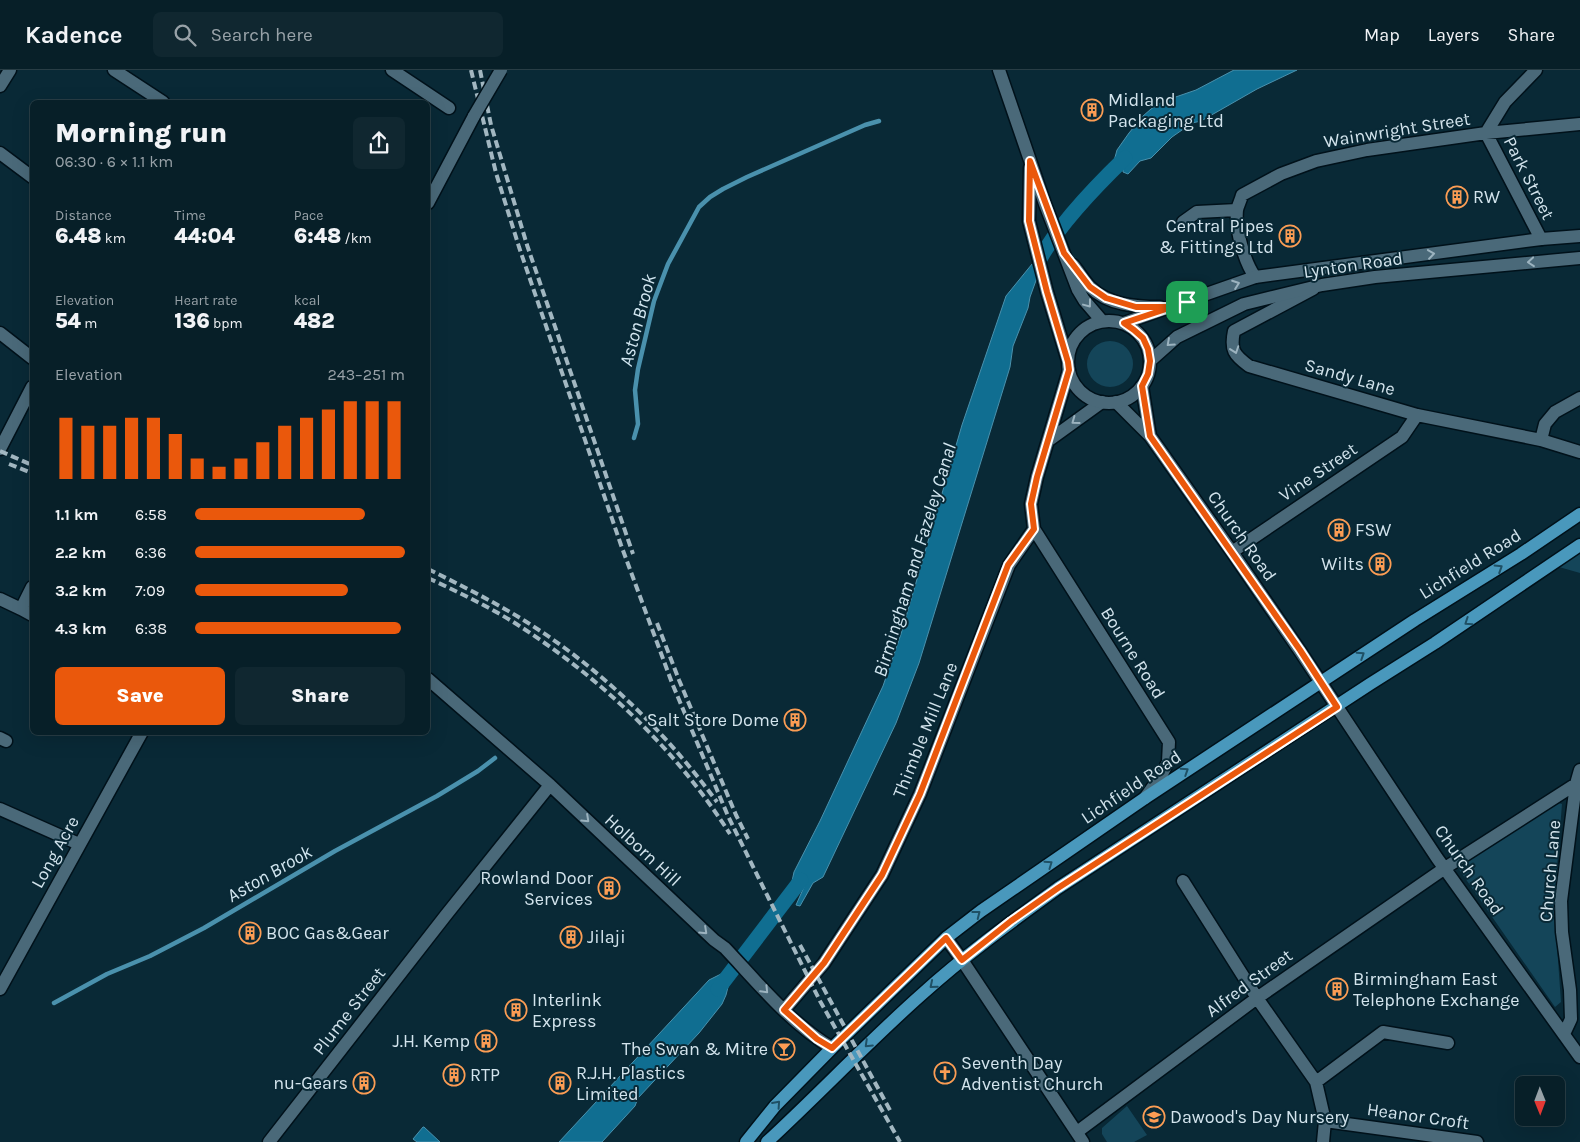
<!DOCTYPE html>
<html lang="en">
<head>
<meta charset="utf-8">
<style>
  body { margin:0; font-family:Karla,sans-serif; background:#102730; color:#f1f3f6; height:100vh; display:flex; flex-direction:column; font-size:19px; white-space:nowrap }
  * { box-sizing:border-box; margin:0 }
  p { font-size:16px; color:#98a2a8 }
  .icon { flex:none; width:28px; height:28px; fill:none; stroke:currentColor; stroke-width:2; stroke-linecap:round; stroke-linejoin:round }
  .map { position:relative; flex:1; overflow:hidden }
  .side { position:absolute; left:30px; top:30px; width:400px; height:635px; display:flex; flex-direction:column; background:#071f28; border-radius:8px; box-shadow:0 5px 20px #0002,0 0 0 1px #283d45 }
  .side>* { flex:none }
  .needle { width:32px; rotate:179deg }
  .fabs { position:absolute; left:1515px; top:1006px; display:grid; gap:10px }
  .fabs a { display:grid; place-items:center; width:50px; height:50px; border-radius:8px; background:#071f28; box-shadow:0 5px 20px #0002,0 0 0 1px #283d45; font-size:25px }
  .pin { position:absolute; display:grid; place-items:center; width:42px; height:42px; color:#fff; margin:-21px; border-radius:10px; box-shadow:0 2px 8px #0006 }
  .round { display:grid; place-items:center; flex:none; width:52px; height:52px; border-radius:8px; background:#102730 }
  .summary { display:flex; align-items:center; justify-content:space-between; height:85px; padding:0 25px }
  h1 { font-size:28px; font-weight:800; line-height:38px }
  .metrics { display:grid; grid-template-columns:repeat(3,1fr); gap:8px; height:85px; padding:5px 25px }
  .metrics div { display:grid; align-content:center }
  .metrics b { font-size:21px; font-weight:800 }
  .metrics small { font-size:14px; font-weight:400 }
  .metrics p { font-size:14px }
  .chart { height:140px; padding:10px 25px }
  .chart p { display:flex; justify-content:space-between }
  .chart svg { width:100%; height:90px; margin-top:5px; stroke:#ea580c; stroke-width:6 }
  .cta { display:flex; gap:10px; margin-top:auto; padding:10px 25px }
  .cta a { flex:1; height:58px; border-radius:8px; background:#ea580c; color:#fff; font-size:20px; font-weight:800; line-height:58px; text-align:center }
  .cta a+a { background:#102730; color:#f1f3f6 }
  ul { padding:0 25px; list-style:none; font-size:16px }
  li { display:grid; grid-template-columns:80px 60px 1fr; align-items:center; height:38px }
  li i { height:12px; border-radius:6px; background:#ea580c }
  header { display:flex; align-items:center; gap:30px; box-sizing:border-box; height:70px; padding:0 25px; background:#071f28; border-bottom:1px solid #283d45 }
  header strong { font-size:24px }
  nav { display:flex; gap:28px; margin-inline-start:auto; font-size:18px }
  .search { width:350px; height:45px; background:#102730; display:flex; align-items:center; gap:12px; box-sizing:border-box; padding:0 18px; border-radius:8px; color:#98a2a8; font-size:19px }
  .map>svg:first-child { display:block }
  .green { fill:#144559 }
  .water { fill:#106e91; stroke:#4a91ad }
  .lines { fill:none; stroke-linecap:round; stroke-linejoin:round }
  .stream { stroke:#4a91ad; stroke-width:4.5 }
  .canal { stroke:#106e91; stroke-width:15 }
  .minor-casing { stroke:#00111a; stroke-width:15 }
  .tertiary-casing { stroke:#00111a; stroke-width:15 }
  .secondary-casing { stroke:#00111a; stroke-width:15 }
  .primary-casing { stroke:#00111a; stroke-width:15 }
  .minor { stroke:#4a6979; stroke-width:12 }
  .tertiary { stroke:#4a6979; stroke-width:12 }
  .secondary { stroke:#4a6979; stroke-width:12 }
  .primary { stroke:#4998bc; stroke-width:12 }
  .rail { stroke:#a2b7c1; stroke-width:4; stroke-dasharray:8 4; stroke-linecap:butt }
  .tertiary-bridge-casing { stroke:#00111a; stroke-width:15; stroke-linecap:butt }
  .tertiary-bridge { stroke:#4a6979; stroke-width:12 }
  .oneway { stroke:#9cb3bf }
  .oneway2 { stroke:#1f5065 }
  .route-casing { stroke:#fff; stroke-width:10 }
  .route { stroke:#ea580c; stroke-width:6 }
  .labels { text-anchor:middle; stroke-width:4; stroke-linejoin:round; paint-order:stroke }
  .poi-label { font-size:18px; fill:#d3e4ed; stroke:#092936; text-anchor:start }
  .street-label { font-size:18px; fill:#d3e4ed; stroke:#092936 }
  .water-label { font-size:19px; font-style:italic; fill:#d4e8f2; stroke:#092936 }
</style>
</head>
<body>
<header>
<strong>Kadence</strong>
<div class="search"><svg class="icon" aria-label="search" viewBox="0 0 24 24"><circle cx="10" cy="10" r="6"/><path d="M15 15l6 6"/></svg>Search here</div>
<nav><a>Map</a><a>Layers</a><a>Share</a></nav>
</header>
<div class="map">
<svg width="1580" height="1072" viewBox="0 0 1580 1072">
  <rect width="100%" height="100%" fill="#092936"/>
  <path class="green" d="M1087 294a23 23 0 1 1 46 0a23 23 0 1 1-46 0Z
    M1580,483V503L1559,497Z
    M1555,732L1562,734L1554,834L1561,932L1555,937L1458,798Z
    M1127,1036L1147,1065L1134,1072H1107L1102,1064V1058Z"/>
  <path class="water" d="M1234,0H1297L1257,19L1201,51L1192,53L1172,67L1151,88L1140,91L1128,104L1123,102V96L1111,102L1117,80L1129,63L1143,46L1151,39L1164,31L1196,20Z
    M1050,172L1030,227L1028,238L1013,276L1010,297L919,593L896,653L823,807L813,813L800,836L796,835L804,817L789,825L794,802L820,751L883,616L901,564L962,355L1006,226Z
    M727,901L731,905L726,925L722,934L699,963L638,1028L635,1036L602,1072H559L709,910Z
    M423,1057H424L440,1072H417L413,1069Z"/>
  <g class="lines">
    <path class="stream" d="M634,368L638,354L635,320L638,299L654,231L668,194L699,137L710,127L723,119L747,107L865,55L879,51
      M54,933L107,904L150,886L204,858L335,781L437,726L478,701L495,688"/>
    <path class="canal" d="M1040,189C1059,154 1096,116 1125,88
      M718,919L801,810"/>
    <g class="minor-casing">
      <path id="minor" d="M114,0L163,32
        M392,0L449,38
        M1536,0L1505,32L1486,63L1541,169
        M0,16L10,0
        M0,83L32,107
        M1183,152L1197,142L1237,140
        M1255,207C1244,191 1235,159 1237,140C1238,135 1241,130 1242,125L1281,104L1316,91L1367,80L1486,63L1580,54
        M1313,219L1234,261C1230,280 1234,285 1249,296L1417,345L1541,370L1580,382
        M0,263L32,288
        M1142,316L1150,366
        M1116,332L1150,366L1232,482L1300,581L1437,788L1580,987
        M1541,370L1545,354L1555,342L1580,328
        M1048,371L1102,332
        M0,379L32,317
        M1034,459L1169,672L1168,692L1162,704L1145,728
        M1232,482L1402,367L1417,345
        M0,529L21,539L32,517
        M21,539L32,545
        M428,609L550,715L714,870L725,878C758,913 790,953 832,978
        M0,668L6,671
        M0,739L79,774
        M1183,811L1257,928L1316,1012L1325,1051L1323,1072
        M784,940L824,893L882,805L920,724L1009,495L1034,459L1031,434L1037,407L1069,300
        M1564,964L1571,949L1570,920L1562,862L1561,831L1576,714L1580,700
        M1316,1012L1383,962L1448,973
        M1325,1051L1477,1072
        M1077,1062L1257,928L1445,798L1576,714L1580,715
        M269,1072L446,845L550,715"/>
    </g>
    <g class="tertiary-casing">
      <path id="tertiary" d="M428,133L474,46
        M0,919L142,662"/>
    </g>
    <g class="secondary-casing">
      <path id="secondary" d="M999,0L1045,134L1078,220L1084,230L1102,251
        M1030,98L1029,151L1047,222L1068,291
        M1073,195C1079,202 1084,211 1090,217C1108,235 1136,237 1160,237
        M1068 292a41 41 0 1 1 82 0a41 41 0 1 1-82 0Z
        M1124,253L1255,207L1541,169L1580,166
        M1150,291L1177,267L1244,234L1322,215L1375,207L1580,188
        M946,868L962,890L1083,1072"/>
    </g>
    <g class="primary-casing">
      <path id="primary" d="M746,1072L775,1036L832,978L946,868L981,841L1145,728L1415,550L1521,484L1580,444
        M767,1072C819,1024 868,972 921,925C964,886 1011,852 1058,818L1370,614L1435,573L1580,475"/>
    </g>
    <use href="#minor" class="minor"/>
    <use href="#tertiary" class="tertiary"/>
    <use href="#secondary" class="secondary"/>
    <use href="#primary" class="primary"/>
    <path class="rail" d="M471,0L496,103L519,177L621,475L672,613L728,746L769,829L820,931L900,1072
      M480,0L491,55L527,175L633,484
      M0,381L32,395
      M9,394L32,403
      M428,499C460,515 493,531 525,551C600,598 664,660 717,732
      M428,508C460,523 492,538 521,557C604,611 677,681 730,764
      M657,553L679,610L736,745L748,769
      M800,875L891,1042"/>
    <g class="tertiary-bridge-casing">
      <path id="tertiary-bridge" d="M474,46L501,0"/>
    </g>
    <use href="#tertiary-bridge" class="tertiary-bridge"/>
  </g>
  <defs><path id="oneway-chevron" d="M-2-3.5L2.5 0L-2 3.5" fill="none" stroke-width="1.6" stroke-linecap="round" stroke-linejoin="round" transform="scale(1.25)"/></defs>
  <g class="oneway">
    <use href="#oneway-chevron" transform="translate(1431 184) rotate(-8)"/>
    <use href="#oneway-chevron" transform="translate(1531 192) rotate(175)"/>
    <use href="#oneway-chevron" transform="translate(1236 214) rotate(-20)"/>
    <use href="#oneway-chevron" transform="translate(1088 234) rotate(53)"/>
    <use href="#oneway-chevron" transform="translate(1170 273) rotate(138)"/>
    <use href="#oneway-chevron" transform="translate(1235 280) rotate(71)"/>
    <use href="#oneway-chevron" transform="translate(1075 351) rotate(144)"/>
    <use href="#oneway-chevron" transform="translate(586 749) rotate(43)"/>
    <use href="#oneway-chevron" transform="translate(704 861) rotate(43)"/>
    <use href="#oneway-chevron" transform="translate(765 920) rotate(46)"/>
  </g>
  <g class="oneway2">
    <use href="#oneway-chevron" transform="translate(1499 498) rotate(-32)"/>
    <use href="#oneway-chevron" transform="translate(1468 552) rotate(146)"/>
    <use href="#oneway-chevron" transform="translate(1361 585) rotate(-33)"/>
    <use href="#oneway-chevron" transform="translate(1185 701) rotate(-33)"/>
    <use href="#oneway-chevron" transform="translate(1049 794) rotate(-35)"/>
    <use href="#oneway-chevron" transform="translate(977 844) rotate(-38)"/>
    <use href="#oneway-chevron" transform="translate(933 915) rotate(140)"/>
    <use href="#oneway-chevron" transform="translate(868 974) rotate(136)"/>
    <use href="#oneway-chevron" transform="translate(777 1034) rotate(-48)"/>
  </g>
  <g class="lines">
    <g class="route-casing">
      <path id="route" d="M1030,91L1064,183L1090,217L1106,228L1136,237H1169L1187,232L1124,253L1134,260L1143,268L1148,279L1150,291L1148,304L1142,316L1150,366L1300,580L1337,637L1058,818L1011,851L962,890L946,868L832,978L817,969L784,940L824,893L882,805L920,724L1008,495L1034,459L1031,434L1037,407L1069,300L1068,292L1047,222L1029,151Z"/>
    </g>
    <use href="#route" class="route"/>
  </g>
  <defs>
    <g id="building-ring" transform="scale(1.125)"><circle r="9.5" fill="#092936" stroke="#fc9d54" stroke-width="1.5"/><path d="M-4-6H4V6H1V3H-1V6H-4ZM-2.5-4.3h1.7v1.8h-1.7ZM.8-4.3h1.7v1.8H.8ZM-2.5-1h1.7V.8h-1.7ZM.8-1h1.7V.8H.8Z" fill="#fc9d54"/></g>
    <g id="bar-ring" transform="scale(1.125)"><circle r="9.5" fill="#092936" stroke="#fc9d54" stroke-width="1.5"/><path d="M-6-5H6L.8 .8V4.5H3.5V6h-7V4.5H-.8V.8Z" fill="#fc9d54"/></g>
    <g id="church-ring" transform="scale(1.125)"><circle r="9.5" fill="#092936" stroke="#fc9d54" stroke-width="1.5"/><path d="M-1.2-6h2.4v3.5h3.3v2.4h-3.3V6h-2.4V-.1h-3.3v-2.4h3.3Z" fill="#fc9d54"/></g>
    <g id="school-ring" transform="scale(1.125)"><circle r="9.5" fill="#092936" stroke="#fc9d54" stroke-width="1.5"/><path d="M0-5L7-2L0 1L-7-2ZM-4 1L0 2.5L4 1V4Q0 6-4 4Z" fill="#fc9d54"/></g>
  </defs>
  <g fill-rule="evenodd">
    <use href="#building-ring" x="1092" y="40"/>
    <use href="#building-ring" x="1457" y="127"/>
    <use href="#building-ring" x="1290" y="166"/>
    <use href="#building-ring" x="1339" y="460"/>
    <use href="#building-ring" x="1380" y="494"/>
    <use href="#building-ring" x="795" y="650"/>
    <use href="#building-ring" x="609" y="818"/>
    <use href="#building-ring" x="250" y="863"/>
    <use href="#building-ring" x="571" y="867"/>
    <use href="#building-ring" x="1337" y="919"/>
    <use href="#building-ring" x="516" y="940"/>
    <use href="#building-ring" x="486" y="971"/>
    <use href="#bar-ring" x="784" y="979"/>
    <use href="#church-ring" x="945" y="1003"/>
    <use href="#building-ring" x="454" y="1005"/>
    <use href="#building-ring" x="364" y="1013"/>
    <use href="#building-ring" x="560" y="1013"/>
    <use href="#school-ring" x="1154" y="1047"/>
  </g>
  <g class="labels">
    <g class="poi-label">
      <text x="1108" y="36">Midland<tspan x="1108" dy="21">Packaging Ltd</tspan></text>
      <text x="1473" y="133">RW</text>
      <text x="1274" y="162" text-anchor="end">Central Pipes<tspan x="1274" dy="21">&amp; Fittings Ltd</tspan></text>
      <text x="1355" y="466">FSW</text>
      <text x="1364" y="500" text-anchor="end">Wilts</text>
      <text x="779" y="656" text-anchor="end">Salt Store Dome</text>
      <text x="593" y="814" text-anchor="end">Rowland Door<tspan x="593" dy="21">Services</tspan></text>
      <text x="266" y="869">BOC Gas&amp;Gear</text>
      <text x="587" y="873">Jilaji</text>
      <text x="1353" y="915">Birmingham East<tspan x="1353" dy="21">Telephone Exchange</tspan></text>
      <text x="532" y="936">Interlink<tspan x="532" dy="21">Express</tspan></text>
      <text x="470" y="977" text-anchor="end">J.H. Kemp</text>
      <text x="768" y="985" text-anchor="end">The Swan &amp; Mitre</text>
      <text x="961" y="999">Seventh Day<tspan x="961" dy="21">Adventist Church</tspan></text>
      <text x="576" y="1009">R.J.H. Plastics<tspan x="576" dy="21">Limited</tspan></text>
      <text x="470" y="1011">RTP</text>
      <text x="348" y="1019" text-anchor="end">nu-Gears</text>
      <text x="1170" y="1053">Dawood's Day Nursery</text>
    </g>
    <g class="street-label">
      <text transform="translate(1397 60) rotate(-9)" y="6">Wainwright Street</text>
      <text transform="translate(1529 108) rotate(63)" y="6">Park Street</text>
      <text transform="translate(1353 195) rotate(-8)" y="6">Lynton Road</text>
      <text transform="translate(1350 307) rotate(16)" y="6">Sandy Lane</text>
      <text transform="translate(1318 402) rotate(-34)" y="6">Vine Street</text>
      <text transform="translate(1242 466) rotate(55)" y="6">Church Road</text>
      <text transform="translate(1470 494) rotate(-32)" y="6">Lichfield Road</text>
      <text transform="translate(1133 583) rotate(58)" y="6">Bourne Road</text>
      <text transform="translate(925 660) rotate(-68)" y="6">Thimble Mill Lane</text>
      <text transform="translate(1131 717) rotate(-34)" y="6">Lichfield Road</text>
      <text transform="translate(643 780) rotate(43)" y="6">Holborn Hill</text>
      <text transform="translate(55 782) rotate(-61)" y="6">Long Acre</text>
      <text transform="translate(1469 800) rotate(55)" y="6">Church Road</text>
      <text transform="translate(1550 801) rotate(-85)" y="6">Church Lane</text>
      <text transform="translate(1249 913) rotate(-36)" y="6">Alfred Street</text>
      <text transform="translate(349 941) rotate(-52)" y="6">Plume Street</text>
      <text transform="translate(1418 1046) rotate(8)" y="6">Heanor Croft</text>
    </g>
    <g class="water-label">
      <text transform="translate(637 250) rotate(-75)" y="7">Aston Brook</text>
      <text transform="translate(914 490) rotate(-73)" y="7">Birmingham and Fazeley Canal</text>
      <text transform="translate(269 803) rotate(-30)" y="7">Aston Brook</text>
    </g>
  </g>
</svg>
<div class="fabs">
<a><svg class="needle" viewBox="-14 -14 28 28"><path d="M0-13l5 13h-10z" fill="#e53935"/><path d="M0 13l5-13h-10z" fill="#98a2a8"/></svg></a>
</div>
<div class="pin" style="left:1187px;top:232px;background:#1e9e55"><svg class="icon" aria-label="arrive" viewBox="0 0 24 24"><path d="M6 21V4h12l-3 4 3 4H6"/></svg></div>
<section class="side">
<div class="summary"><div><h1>Morning run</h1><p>06:30 · 6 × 1.1 km</p></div><a class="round"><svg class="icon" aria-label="share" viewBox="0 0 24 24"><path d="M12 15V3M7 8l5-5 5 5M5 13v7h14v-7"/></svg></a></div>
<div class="metrics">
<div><p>Distance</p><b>6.48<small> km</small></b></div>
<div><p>Time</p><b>44:04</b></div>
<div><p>Pace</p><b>6:48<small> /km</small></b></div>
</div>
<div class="metrics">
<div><p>Elevation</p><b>54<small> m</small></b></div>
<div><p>Heart rate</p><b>136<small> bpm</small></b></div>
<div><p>kcal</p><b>482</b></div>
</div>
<div class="chart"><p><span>Elevation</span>243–251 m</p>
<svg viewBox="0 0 160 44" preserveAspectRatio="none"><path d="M5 44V14M15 44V18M25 44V18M35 44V14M45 44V14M55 44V22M65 44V34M75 44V38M85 44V34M95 44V26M105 44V18M115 44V14M125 44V10M135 44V6M145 44V6M155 44V6"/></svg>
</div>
<ul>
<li><b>1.1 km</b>6:58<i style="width:81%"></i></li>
<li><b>2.2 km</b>6:36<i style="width:100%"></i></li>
<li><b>3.2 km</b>7:09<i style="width:73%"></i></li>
<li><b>4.3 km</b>6:38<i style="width:98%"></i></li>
</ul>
<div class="cta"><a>Save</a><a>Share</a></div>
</section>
</div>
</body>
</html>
